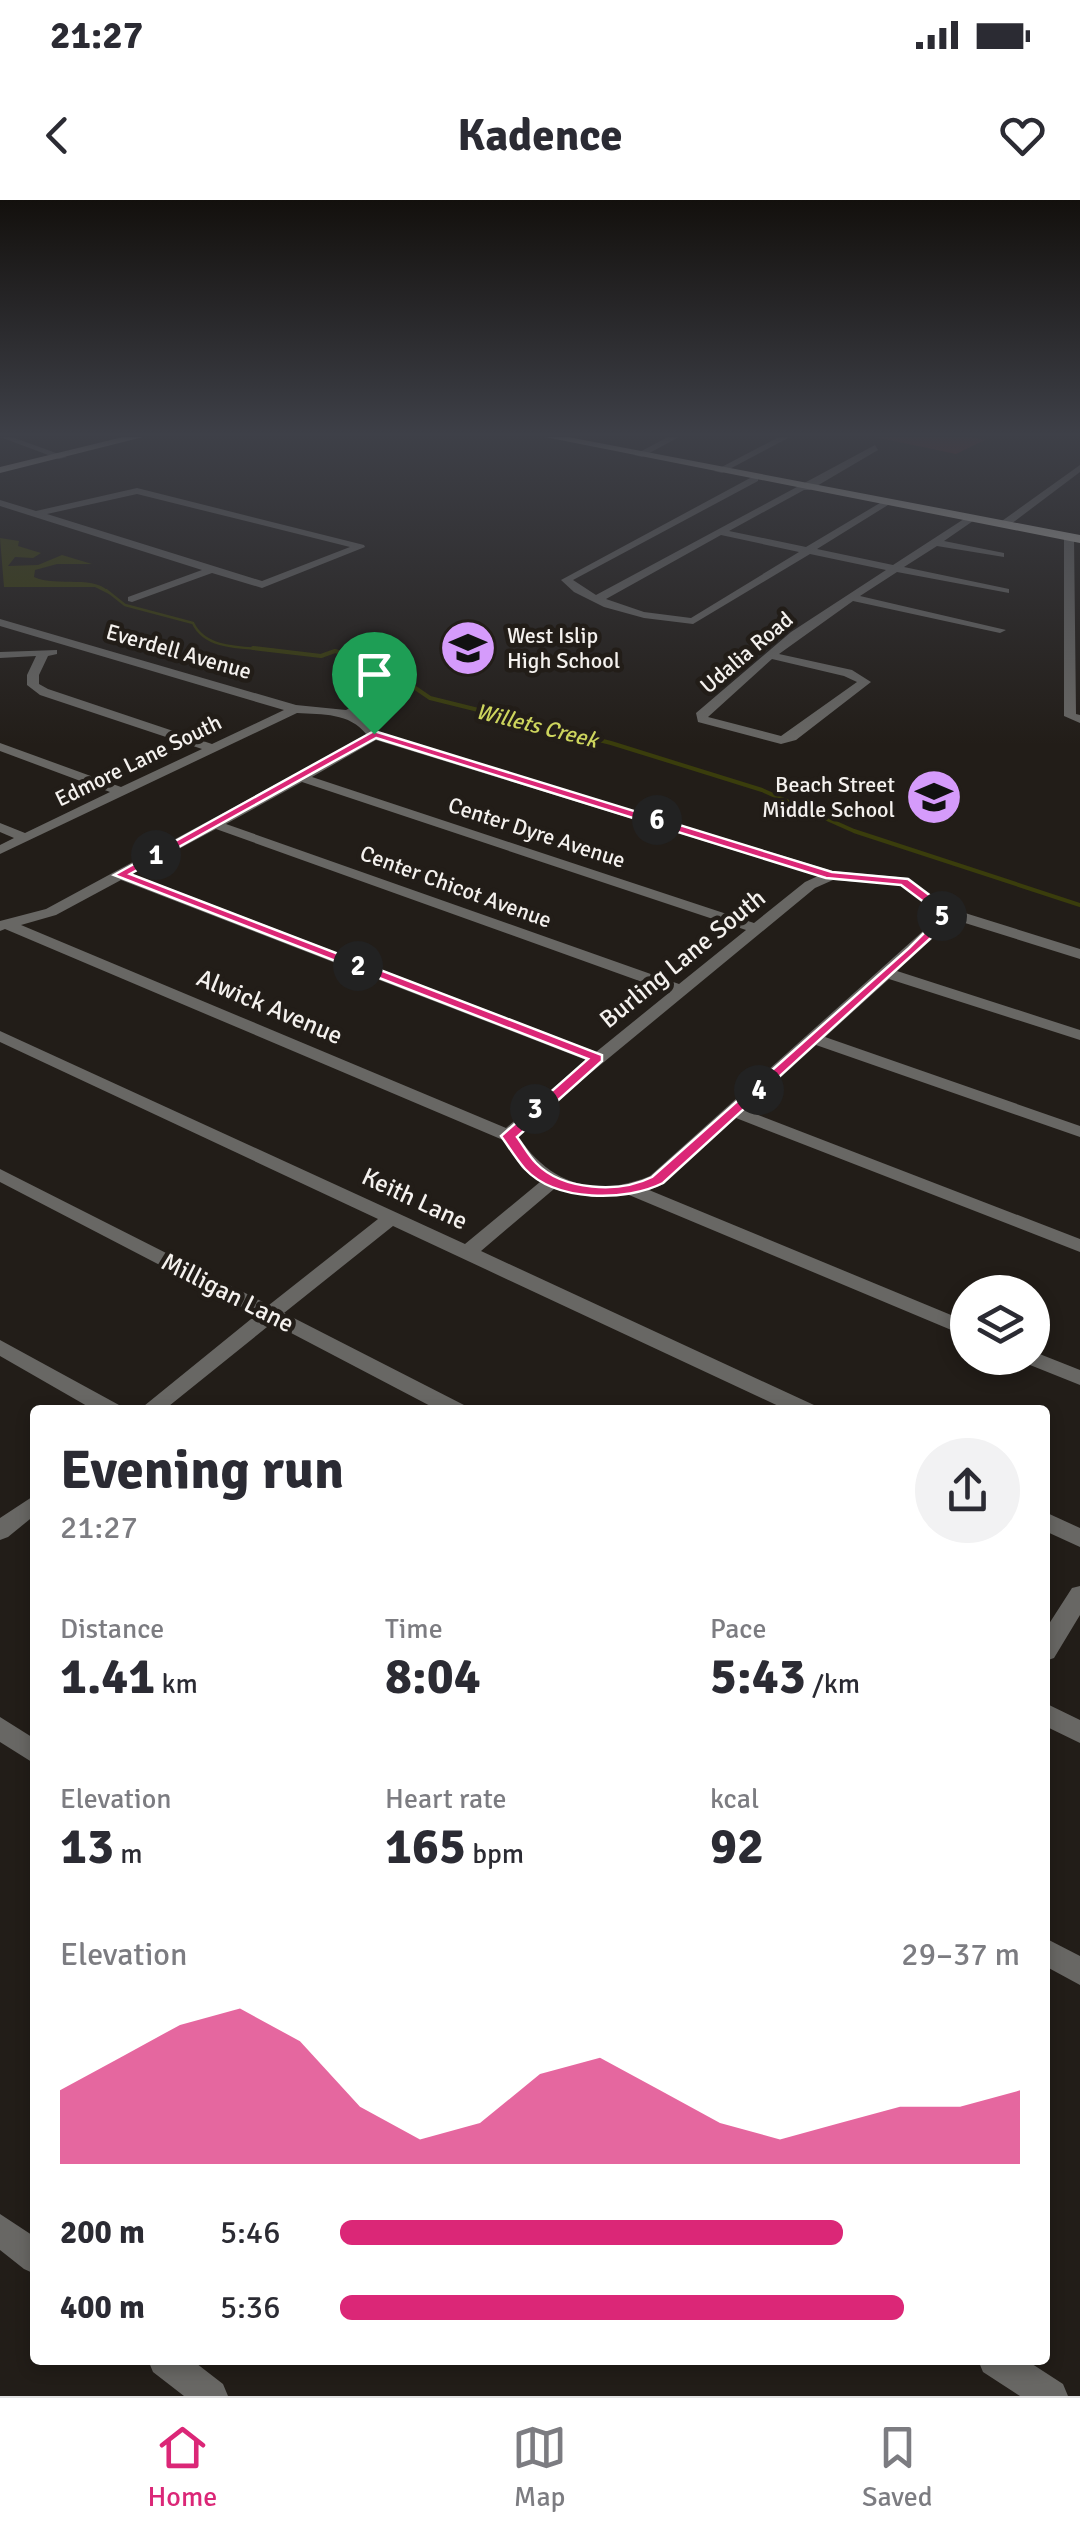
<!DOCTYPE html>
<html lang="en">
<head>
<meta charset="utf-8">
<style>
  body { margin:0; font-family:Signika,sans-serif; background:#f2f2f3; color:#2b2b33; height:100vh; display:flex; flex-direction:column; font-size:38px; white-space:nowrap }
  * { box-sizing:border-box; margin:0 }
  p { font-size:32px; color:#7c7c81 }
  .icon { flex:none; width:55px; height:55px; fill:none; stroke:currentColor; stroke-width:2; stroke-linecap:round; stroke-linejoin:round }
  .map { position:relative; flex:1; overflow:hidden }
  .drawer { position:absolute; left:30px; top:1205px; width:1020px; height:960px; display:flex; flex-direction:column; background:#fff; border-radius:10px; box-shadow:0 5px 15px #0003 }
  .drawer>* { flex:none }
  .buttons { position:absolute; left:950px; top:1075px; display:grid; gap:20px }
  .buttons a { display:grid; place-items:center; width:100px; height:100px; border-radius:50%; background:#fff; box-shadow:0 5px 15px #0003; font-size:50px }
  .pin { position:absolute; display:grid; place-items:center; width:85px; height:85px; color:#fff; margin:-102px -42px; border-radius:50% 50% 50% 0; rotate:-45deg; box-shadow:0 0 10px #0007 }
  .pin .icon { rotate:45deg }
  .km { position:absolute; width:50px; height:50px; margin:-25px; border-radius:50%; background:#222; color:#fff; font-size:28px; line-height:50px; text-align:center }
  .round { display:grid; place-items:center; flex:none; width:105px; height:105px; border-radius:52px; background:#f2f2f3 }
  .headline { display:flex; align-items:center; justify-content:space-between; height:170px; padding:0 30px }
  h1 { font-size:55px; font-weight:700; line-height:75px }
  .figures { display:grid; grid-template-columns:repeat(3,1fr); gap:15px; height:170px; padding:10px 30px }
  .figures div { display:grid; align-content:center }
  .figures b { font-size:50px; font-weight:700 }
  .figures small { font-size:28px; font-weight:400 }
  .figures p { font-size:28px }
  .chart { height:280px; padding:20px 30px }
  .chart p { display:flex; justify-content:space-between }
  .chart svg { width:100%; height:180px; margin-top:10px; fill:#db2777; opacity:.7 }
  ul { padding:0 30px; list-style:none; font-size:32px }
  li { display:grid; grid-template-columns:160px 120px 1fr; align-items:center; height:75px }
  li i { height:25px; border-radius:12px; background:#db2777 }
  .status { display:flex; justify-content:space-between; align-items:center; height:70px; padding:0 50px; background:#fff; direction:ltr }
  .status svg { height:28px; fill:currentColor }
  header { display:flex; justify-content:space-between; align-items:center; height:130px; padding:0 30px; background:#fff; font-size:45px; font-weight:700 }
  .menu { display:flex; justify-content:space-around; align-items:center; height:140px; border-top:2px solid #e1e1e2; background:#fff; font-size:28px; color:#7c7c81 }
  .menu a { display:grid; justify-items:center; gap:5px }
  .menu .current { color:#db2777 }
  .map>svg:first-child { display:block }
  .green { fill:#642024 }
  .water { fill:#3a3d0c }
  .lines { fill:none; stroke-linecap:round; stroke-linejoin:round }
  .stream-far1 { stroke:#3a3d0c; stroke-width:2.5 }
  .stream { stroke:#3a3d0c; stroke-width:4 }
  .minor { fill:#686764; fill-rule:evenodd }
  .major { fill:#b3b1aa; fill-rule:evenodd }
  .route { fill:#db2777; stroke:#fff; stroke-width:2.5; fill-rule:evenodd }
  .labels { text-anchor:middle; stroke-width:9; stroke-linejoin:round; paint-order:stroke }
  .far-poi-label { font-size:22px; fill:#f4f1ee; stroke:#221d18; text-anchor:start }
  .far-street-label { font-size:22px; fill:#f4f1ee; stroke:#221d18 }
  .far-water-label { font-size:22px; font-style:italic; fill:#cdd55d; stroke:#221d18 }
  .street-label { font-size:25px; fill:#f4f1ee; stroke:#221d18 }
</style>
</head>
<body>
<div class="status"><b>21:27</b><svg viewBox="0 0 49 12"><path d="M0 12V9h3v3zM5 12V6h3v6zM10 12V3h3v9zM15 12V0h3v12zM26 1h20v11H26zM47 4h2v5h-2z"/></svg></div>
<header><svg class="icon" aria-label="back" viewBox="0 0 24 24"><path d="M15 5l-7 7 7 7"/></svg>Kadence<svg class="icon" aria-label="heart" viewBox="0 0 24 24"><path d="M12 20l-8-8c-3-5 5-10 8-4 3-6 11-1 8 4z"/></svg></header>
<div class="map">
<svg width="1080" height="2196" viewBox="0 0 1080 2196">
  <rect width="100%" height="100%" fill="#221d18"/>
  <path class="green" d="M875,237H971L985,240L956,254Z"/>
  <path class="water" d="M0,338L19,341L18,346L41,353L33,358L15,357L8,366L38,365L62,355L92,364H57L35,370L34,377C56,388 98,373 111,395L95,387H4Z"/>
  <g class="lines">
    <path class="stream-far1" d="M106,390L125,405L193,423C206,451 246,447 274,450"/>
    <path class="stream" d="M253,448L321,456L335,451L359,458L383,466L430,498L611,543L762,590L854,631L1080,705"/>
    <path class="minor" d="M0,237H12L67,257L59,259Z
      M668,237H679L642,257L634,255Z
      M779,237H790L722,273L714,271Z
      M875,245L878,250L810,290H804L729,331L806,347L885,300L888,305L817,349L893,365L967,317H973V321L944,341L1004,353V357L937,346L904,367L1009,389V393L897,372L860,396L1006,430L1000,433L853,401L779,454L852,470L871,482L796,540L781,544L698,522L696,513L791,432L886,370L810,354L693,424L644,418L604,407L574,392L561,380L752,277H758V281L573,380L596,395ZM721,335L799,352L691,418L644,412L606,399ZM772,459L844,476L857,482L781,536L708,517Z
      M1080,265V272L1007,327H999V323Z
      M137,288L364,345L365,347L262,388L212,373L132,402L128,401V397L202,370L0,306V300L36,311ZM137,294L350,347L262,381L47,314Z
      M1069,334L1074,337L1076,514L1080,515V523L1064,516V337Z
      M0,419L296,505L346,510L393,485H401V491L358,514L366,517L378,532L832,671L909,678L949,708L1080,749V759L949,718L944,728L897,771L1080,830V840L889,779L825,837L1080,926V937L816,845L745,910L1080,1039V1052L736,918L664,984L649,990L968,1122V1137L629,995L593,997L554,989L481,1051L814,1205L817,1210H787L393,1026L284,1113L464,1205L467,1210H438L272,1123L164,1210H139L256,1115L0,982V969L269,1105L378,1019L0,842V831L465,1044L540,982L522,968L503,940L5,729L0,731V721L46,709L367,535C349,512 323,515 297,513L0,654V645L14,638L0,632V623L25,633L110,592L0,551V543L121,587L202,549L40,495L27,485V475L36,456L0,458V452L57,450V454L48,456L39,475V484L48,489L212,544L284,510L0,426ZM376,540L818,676L805,682L754,723L312,577ZM302,582L746,730L679,784L226,624ZM216,629L670,792L596,852L132,674ZM121,680L586,860L506,928L21,725L56,715ZM833,680L900,685L936,712L932,723L650,976C596,998 550,985 518,936L530,923L815,688Z
      M0,1140L119,1205L122,1210H94L0,1156Z
      M1032,1151L1080,1170V1185L1025,1163L1022,1158H1032Z
      M35,1295V1315L8,1337L0,1340V1318Z
      M1045,1312L1080,1328V1347L1045,1331Z
      M1080,1386V1415L1054,1458L1045,1461V1430L1072,1388Z
      M1045,1503L1080,1520V1543L1045,1526Z
      M0,1517L35,1539V1564L0,1542Z
      M1045,1738L1080,1756V1785L1045,1766Z
      M0,2014L35,2037V2074L24,2069L0,2050Z
      M148,2160H192L223,2184L228,2196H184L153,2172Z
      M978,2160H1026L1063,2184L1068,2196H1020L983,2172Z"/>
    <path class="major" d="M123,237H143L0,273V267Z
      M545,237H568L1080,335V343Z"/>
  </g>
  <linearGradient id="sky" x2="0" y2="1"><stop stop-color="#13100d"/><stop offset="0.43" stop-color="#3e4048"/><stop offset="1" stop-color="#3e4048" stop-opacity="0"/></linearGradient>
  <rect width="1080" height="545" fill="url(#sky)"/>
  <path class="route" d="M374,531L832,672L908,679L948,709L945,725L663,983C626,1002 556,1002 525,969C516,959 509,947 501,936L588,859L114,675ZM376,538L826,678L901,685L937,712L933,724L909,748L652,977C620,993 563,991 536,963C529,956 523,945 517,937L602,861V855L130,674Z"/>
  <defs>
    <g id="school-disc" transform="scale(2.875)"><circle r="9.5" fill="#d59bfb" stroke="#221d18"/><path d="M0-5L7-2L0 1L-7-2ZM-4 1L0 2.5L4 1V4Q0 6-4 4Z" fill="#111"/></g>
  </defs>
  <g fill-rule="evenodd">
    <use href="#school-disc" x="468" y="448"/>
    <use href="#school-disc" x="934" y="597"/>
  </g>
  <g class="labels">
    <g class="far-poi-label">
      <text x="507" y="443">West Islip<tspan x="507" dy="25">High School</tspan></text>
      <text x="895" y="592" text-anchor="end">Beach Street<tspan x="895" dy="25">Middle School</tspan></text>
    </g>
    <g class="far-street-label">
      <text transform="translate(179 451) rotate(16)" y="8">Everdell Avenue</text>
      <text transform="translate(746 452) rotate(-40)" y="8">Udalia Road</text>
      <text transform="translate(138 560) rotate(-26)" y="8">Edmore Lane South</text>
      <text transform="translate(537 632) rotate(18)" y="8">Center Dyre Avenue</text>
      <text transform="translate(456 686) rotate(20)" y="8">Center Chicot Avenue</text>
    </g>
    <g class="far-water-label">
      <text transform="translate(537 525) rotate(14)" y="8">Willets Creek</text>
    </g>
    <g class="street-label">
      <text transform="translate(682 758) rotate(-39)" y="9">Burling Lane South</text>
      <text transform="translate(270 806) rotate(23)" y="9">Alwick Avenue</text>
      <text transform="translate(415 998) rotate(25)" y="9">Keith Lane</text>
      <text transform="translate(228 1092) rotate(27)" y="9">Milligan Lane</text>
    </g>
  </g>
</svg>
<div class="buttons">
<a><svg class="icon" aria-label="layers" viewBox="0 0 24 24"><path d="M12 4l9 5-9 5-9-5zM3 14l9 5 9-5"/></svg></a>
</div>
<div class="pin" style="left:374px;top:534px;background:#1e9e55"><svg class="icon" aria-label="arrive" viewBox="0 0 24 24"><path d="M6 21V4h12l-3 4 3 4H6"/></svg></div>
<b class="km" style="left:156px;top:655px">1</b>
<b class="km" style="left:358px;top:766px">2</b>
<b class="km" style="left:535px;top:909px">3</b>
<b class="km" style="left:759px;top:890px">4</b>
<b class="km" style="left:942px;top:716px">5</b>
<b class="km" style="left:657px;top:620px">6</b>
<section class="drawer">
<div class="headline"><div><h1>Evening run</h1><p>21:27</p></div><a class="round"><svg class="icon" aria-label="share" viewBox="0 0 24 24"><path d="M12 15V3M7 8l5-5 5 5M5 13v7h14v-7"/></svg></a></div>
<div class="figures">
<div><p>Distance</p><b>1.41<small> km</small></b></div>
<div><p>Time</p><b>8:04</b></div>
<div><p>Pace</p><b>5:43<small> /km</small></b></div>
</div>
<div class="figures">
<div><p>Elevation</p><b>13<small> m</small></b></div>
<div><p>Heart rate</p><b>165<small> bpm</small></b></div>
<div><p>kcal</p><b>92</b></div>
</div>
<div class="chart"><p><span>Elevation</span>29–37 m</p>
<svg viewBox="0 0 160 44" preserveAspectRatio="none"><path d="M0 44V26L10 18L20 10L30 6L40 14L50 30L60 38L70 34L80 22L90 18L100 26L110 34L120 38L130 34L140 30L150 30L160 26V44z"/></svg>
</div>
<ul>
<li><b>200 m</b>5:46<i style="width:74%"></i></li>
<li><b>400 m</b>5:36<i style="width:83%"></i></li>
</ul>
</section>
</div>
<nav class="menu">
<a class="current"><svg class="icon" aria-label="home" viewBox="0 0 24 24"><path d="M3 11l9-7 9 7M6 9v11h12V9"/></svg>Home</a>
<a><svg class="icon" aria-label="map" viewBox="0 0 24 24"><path d="M3 6l6-2 6 2 6-2v14l-6 2-6-2-6 2zM9 4v14M15 6v14"/></svg>Map</a>
<a><svg class="icon" aria-label="saved" viewBox="0 0 24 24"><path d="M7 4h10v16l-5-4-5 4z"/></svg>Saved</a>
</nav>
</body>
</html>
